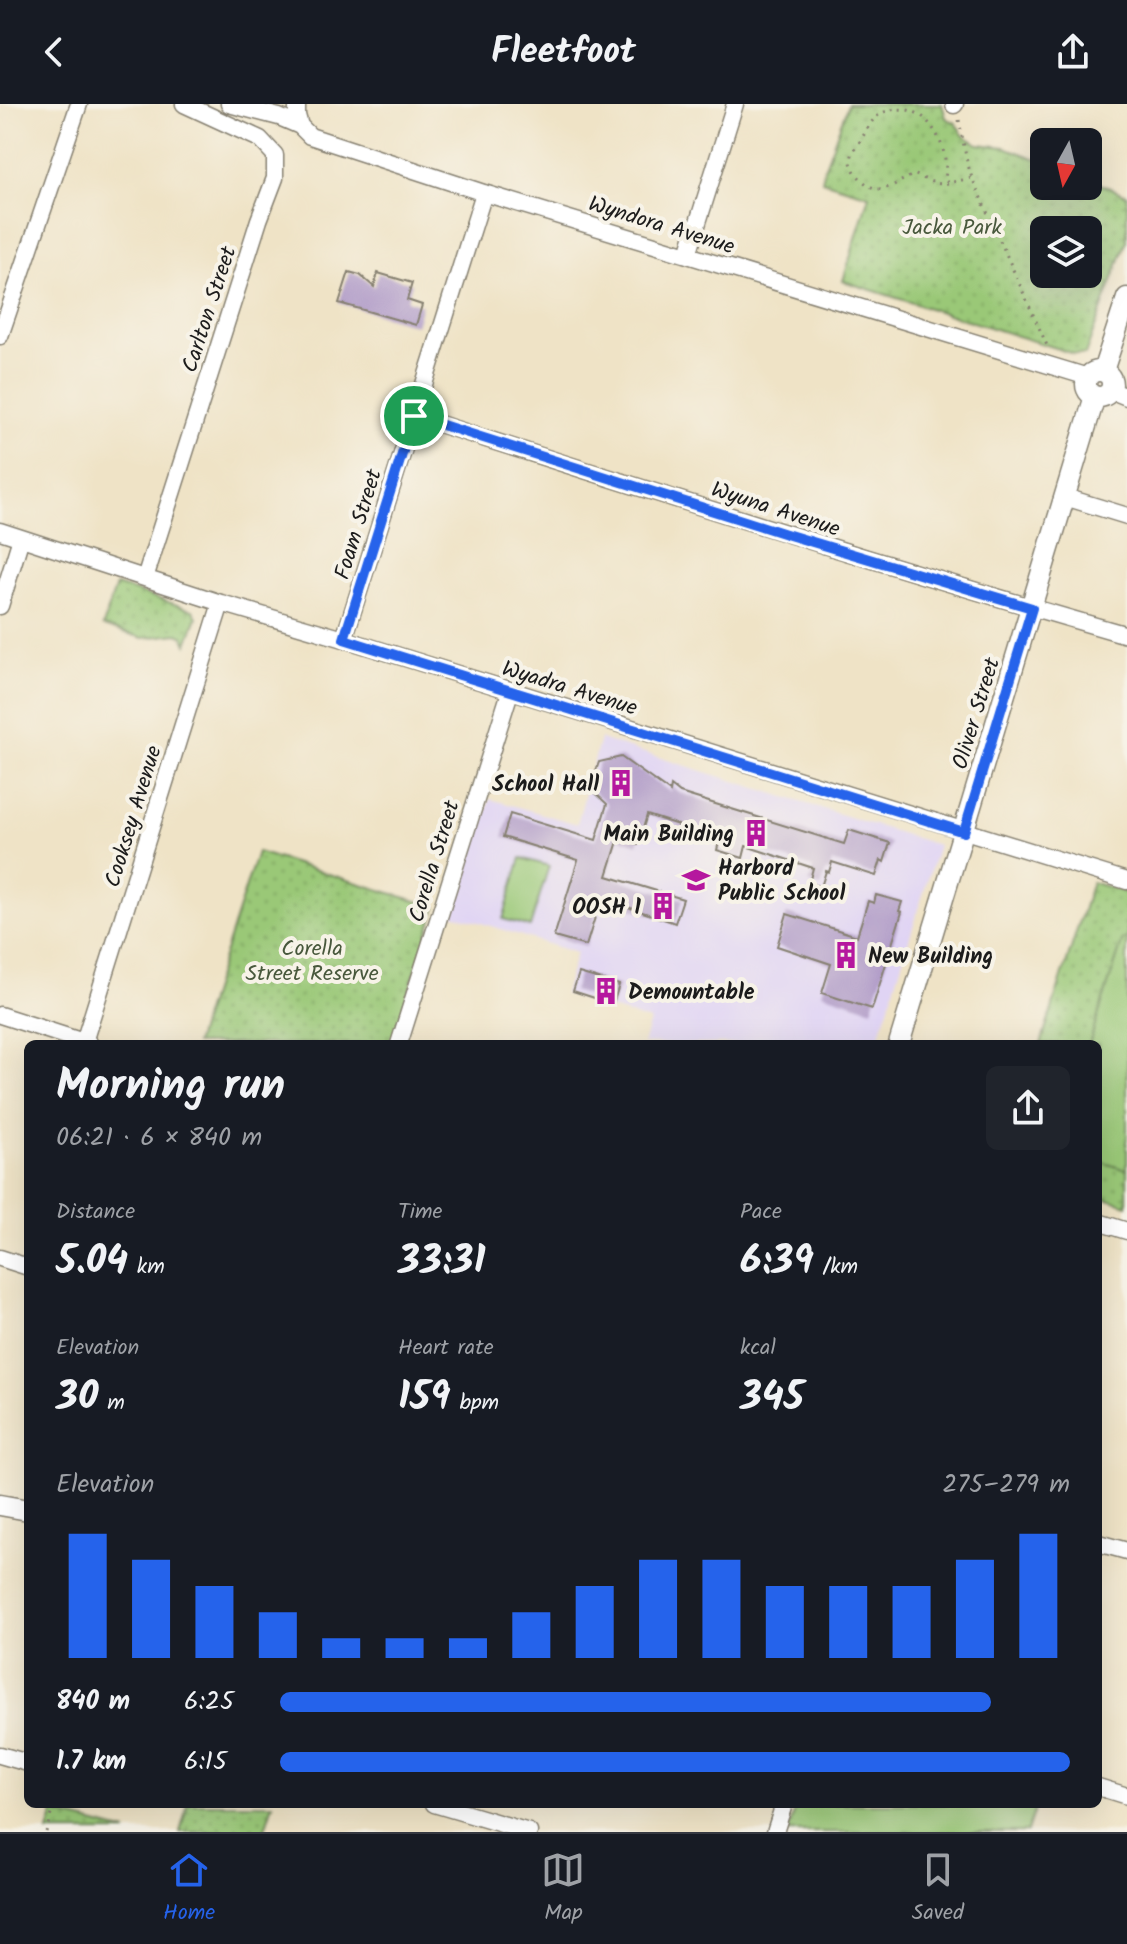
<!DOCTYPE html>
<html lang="en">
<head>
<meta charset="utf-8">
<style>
  body { margin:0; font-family:Kalam,sans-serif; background:#20242c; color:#f1f3f6; height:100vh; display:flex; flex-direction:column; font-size:30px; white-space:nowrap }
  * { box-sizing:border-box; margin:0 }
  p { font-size:26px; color:#9ea1a6 }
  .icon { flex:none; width:44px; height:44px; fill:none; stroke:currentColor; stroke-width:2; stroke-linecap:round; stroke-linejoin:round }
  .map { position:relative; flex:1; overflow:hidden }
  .panel { position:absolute; left:24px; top:936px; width:1078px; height:768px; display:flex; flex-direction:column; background:#171b24; border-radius:12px; box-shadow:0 8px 32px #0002 }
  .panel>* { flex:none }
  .needle { width:52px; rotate:188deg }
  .controls { position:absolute; left:1030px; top:24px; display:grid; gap:16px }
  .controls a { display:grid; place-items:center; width:72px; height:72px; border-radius:12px; background:#171b24; box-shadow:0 8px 32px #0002; font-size:40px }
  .pin { position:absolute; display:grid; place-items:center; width:68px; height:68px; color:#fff; margin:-34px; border:4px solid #fff; border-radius:50%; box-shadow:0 2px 8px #0007 }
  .round { display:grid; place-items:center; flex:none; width:84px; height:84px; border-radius:12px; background:#20242c }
  .headline { display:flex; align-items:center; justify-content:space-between; height:136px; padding:0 32px }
  h1 { font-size:44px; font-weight:800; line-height:60px }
  .figures { display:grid; grid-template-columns:repeat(3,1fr); gap:12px; height:136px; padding:8px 32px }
  .figures div { display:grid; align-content:center }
  .figures b { font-size:40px; font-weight:800 }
  .figures small { font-size:22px; font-weight:400 }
  .figures p { font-size:22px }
  .chart { height:224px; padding:16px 32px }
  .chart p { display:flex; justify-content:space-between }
  .chart svg { width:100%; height:144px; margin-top:8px; stroke:#2563eb; stroke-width:6 }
  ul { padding:0 32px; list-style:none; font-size:26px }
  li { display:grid; grid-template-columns:128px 96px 1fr; align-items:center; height:60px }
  li i { height:20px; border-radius:10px; background:#2563eb }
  header { display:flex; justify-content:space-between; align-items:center; height:104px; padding:0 32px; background:#171b24; font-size:36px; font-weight:800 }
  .dock { display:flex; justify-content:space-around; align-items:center; height:112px; border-top:2px solid #363941; background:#171b24; font-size:22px; color:#9ea1a6 }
  .dock a { display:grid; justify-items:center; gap:4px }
  .dock .on { color:#2563eb }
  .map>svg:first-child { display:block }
  .built { fill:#e0d4f4 }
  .park { fill:url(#park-dots); stroke:#5b724a; stroke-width:2; fill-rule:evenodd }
  .garden { fill:#9ac877; stroke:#5b724a; stroke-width:2 }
  .building { fill:#b09bc8 }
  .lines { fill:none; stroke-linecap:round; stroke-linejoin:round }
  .minor-casing { stroke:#868071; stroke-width:19 }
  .major-casing { stroke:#868071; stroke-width:23 }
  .path { stroke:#868071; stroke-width:3; stroke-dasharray:2 6; stroke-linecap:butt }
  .minor { stroke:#fff; stroke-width:16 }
  .major { stroke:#fff; stroke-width:20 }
  .route-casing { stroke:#fff; stroke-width:16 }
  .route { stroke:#2563eb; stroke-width:10 }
  .labels { text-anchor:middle; stroke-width:8; stroke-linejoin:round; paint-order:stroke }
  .street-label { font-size:22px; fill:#1c1c1c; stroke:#f7f3e8 }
  .park-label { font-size:22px; fill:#48583c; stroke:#f7f3e8 }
  .poi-label { font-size:22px; font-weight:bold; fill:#1c1c1c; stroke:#f7f3e8; text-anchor:end }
</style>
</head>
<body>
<header><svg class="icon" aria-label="back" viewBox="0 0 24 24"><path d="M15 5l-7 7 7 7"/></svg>Fleetfoot<svg class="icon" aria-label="share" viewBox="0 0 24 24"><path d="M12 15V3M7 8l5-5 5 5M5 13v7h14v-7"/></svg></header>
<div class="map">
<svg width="1127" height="1728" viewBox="0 0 1127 1728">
  <defs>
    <pattern id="park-dots" width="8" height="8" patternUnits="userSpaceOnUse" patternTransform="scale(2)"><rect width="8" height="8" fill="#9ac877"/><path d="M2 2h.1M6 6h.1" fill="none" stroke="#84ab66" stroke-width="1.8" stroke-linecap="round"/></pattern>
  </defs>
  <rect width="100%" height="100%" fill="#f7f3e8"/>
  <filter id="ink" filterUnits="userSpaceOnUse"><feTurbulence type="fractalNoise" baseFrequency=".0125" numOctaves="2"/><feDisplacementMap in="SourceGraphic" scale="16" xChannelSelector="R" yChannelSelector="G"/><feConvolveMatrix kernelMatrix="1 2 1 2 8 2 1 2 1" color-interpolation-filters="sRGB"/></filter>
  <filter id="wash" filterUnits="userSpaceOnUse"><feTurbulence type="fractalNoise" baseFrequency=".006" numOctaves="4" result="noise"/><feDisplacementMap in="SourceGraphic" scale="32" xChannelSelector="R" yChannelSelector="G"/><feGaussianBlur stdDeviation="1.8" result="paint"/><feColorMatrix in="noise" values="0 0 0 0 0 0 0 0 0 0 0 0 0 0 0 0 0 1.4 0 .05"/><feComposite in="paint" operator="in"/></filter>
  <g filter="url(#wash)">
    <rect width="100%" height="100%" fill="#efe3c6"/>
    <path class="built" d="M600,635L938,741L877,940H643L650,917L564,890L576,849L453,810L490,695L577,720Z"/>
    <path class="park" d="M848,0H942L946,14L956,19L963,31L978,40L1005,43L1044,58V82H1088V75L1127,91V136L1085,251L1074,250L843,177L869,91L822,77L824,65ZM1044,126H1088V170H1044Z
      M116,481L193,506L197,513L187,540L183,532L178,530L143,534L103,522Z
      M257,748L436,803L392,940H195Z
      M1092,778L1127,789V1101L1098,1092V940H1041Z
      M188,1700H273L264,1728H180Z
      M54,1709L127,1728H48Z"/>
    <path class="garden" d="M521,754L549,762L530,823L503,815Z
      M1123,835L1127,836V1066L1098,1057V940H1089Z
      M797,1700H1036L1027,1728H788Z"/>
    <g id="blocks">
      <path class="building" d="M349,168L360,171L374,183L378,169L412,179L407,196L422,201L416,221L339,199Z
        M621,653L670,688L671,682L680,689L844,740L849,726L890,739L884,758L881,756L876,772L832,758L829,768L826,767L821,783L809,779L813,764L746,742L743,754L717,746L720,734L690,725L686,737L674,733L678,721L647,711L638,740L619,734L607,772L683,795L675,819L601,794L586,842L554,833L578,756L503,733L510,710L596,736L607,700L590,684L599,658Z
        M876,791L902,798L899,807L902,808L872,905L822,889L831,860L777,842L787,810L857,832L868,797L874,799Z
        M579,869L619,881L613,900L573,887Z"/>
    </g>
  </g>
  <g filter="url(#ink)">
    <use href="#blocks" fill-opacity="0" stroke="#868071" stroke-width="2"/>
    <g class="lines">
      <g class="minor-casing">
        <path id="minor" d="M229,0L279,13L300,22L310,32L484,89L1088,273
          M297,0V11L300,22
          M954,1L955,0
          M688,150L735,0
          M0,232L79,0
          M1110,286L1127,293
          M414,312C651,387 888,463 1127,531
          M1065,393L1127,412
          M0,427L221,499L344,535L1127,777
          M145,474L259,116L275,74V51L260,35L184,0
          M0,502L21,434
          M344,535L484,89
          M0,911L90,940
          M84,938L221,499
          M399,940L510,588
          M1098,1118L1127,1127
          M0,1154L28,1163
          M1098,1439L1127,1447
          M0,1651L28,1659
          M1098,1683L1127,1692
          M434,1700L529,1728
          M775,1728L784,1700"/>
      </g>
      <g class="major-casing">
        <path id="major" d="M1086 280a13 13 0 1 1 26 0a13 13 0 1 1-26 0Z
          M1103,267L1127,194
          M899,940L1095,292
          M0,1401L28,1406"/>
      </g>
      <path class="path" d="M959,16L967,58L972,74L1049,246
        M948,79C935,82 926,75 915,71C903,74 893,84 881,85C872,85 866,80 860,74C856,70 852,64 851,58C851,49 856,43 861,36C865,29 869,21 874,15C889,0 916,3 928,18C942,34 948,55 945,76L948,79L972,74
        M46,1728L54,1700"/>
      <use href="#minor" class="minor"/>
      <use href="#major" class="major"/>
    </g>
  </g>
  <g class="lines" filter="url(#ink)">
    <g class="route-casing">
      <path id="route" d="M414,312L786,430L1032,504L964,728L344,535Z"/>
    </g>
    <use href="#route" class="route"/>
  </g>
  <defs>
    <g id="building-bare" transform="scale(2.16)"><path d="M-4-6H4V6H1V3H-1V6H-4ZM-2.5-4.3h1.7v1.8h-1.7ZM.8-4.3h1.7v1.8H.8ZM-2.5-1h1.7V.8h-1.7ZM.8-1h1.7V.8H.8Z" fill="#b5179e" stroke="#f7f3e8" stroke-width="2.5" paint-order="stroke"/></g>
    <g id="school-bare" transform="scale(2.16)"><path d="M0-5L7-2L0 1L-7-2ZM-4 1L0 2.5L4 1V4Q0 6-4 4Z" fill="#b5179e" stroke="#f7f3e8" stroke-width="2.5" paint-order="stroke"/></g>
  </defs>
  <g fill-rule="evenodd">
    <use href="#building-bare" x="621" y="679"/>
    <use href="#building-bare" x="756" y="729"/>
    <use href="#school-bare" x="696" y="776"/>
    <use href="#building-bare" x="663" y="802"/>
    <use href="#building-bare" x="846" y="851"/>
    <use href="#building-bare" x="606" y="887"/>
  </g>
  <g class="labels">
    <g class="street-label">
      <text transform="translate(662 120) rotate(17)" y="8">Wyndora Avenue</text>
      <text transform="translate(208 205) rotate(-72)" y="8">Carlton Street</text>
      <text transform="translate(776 404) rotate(18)" y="8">Wyuna Avenue</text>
      <text transform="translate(357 420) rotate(-73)" y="8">Foam Street</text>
      <text transform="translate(570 583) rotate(17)" y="8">Wyadra Avenue</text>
      <text transform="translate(975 609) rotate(-73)" y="8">Oliver Street</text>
      <text transform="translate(132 712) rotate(-73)" y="8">Cooksey Avenue</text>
      <text transform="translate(433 757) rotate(-73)" y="8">Corella Street</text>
    </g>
    <g class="park-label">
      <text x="952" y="130">Jacka Park</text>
      <text x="312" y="851">Corella<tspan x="312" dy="25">Street Reserve</tspan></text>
    </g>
    <g class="poi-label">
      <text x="599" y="687">School Hall</text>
      <text x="734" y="737">Main Building</text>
      <text x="718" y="771" text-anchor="start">Harbord<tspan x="718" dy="25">Public School</tspan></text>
      <text x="641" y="810">OOSH 1</text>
      <text x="868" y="859" text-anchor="start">New Building</text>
      <text x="628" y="895" text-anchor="start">Demountable</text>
    </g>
  </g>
</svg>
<div class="controls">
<a><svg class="needle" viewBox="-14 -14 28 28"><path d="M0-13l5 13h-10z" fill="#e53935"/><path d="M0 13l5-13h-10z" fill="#9ea1a6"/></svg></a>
<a><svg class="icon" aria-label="layers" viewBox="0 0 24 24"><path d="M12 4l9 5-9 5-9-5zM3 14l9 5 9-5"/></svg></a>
</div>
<div class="pin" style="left:414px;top:312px;background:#1e9e55"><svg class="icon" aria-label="arrive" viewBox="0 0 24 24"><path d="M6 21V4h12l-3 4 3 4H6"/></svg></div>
<section class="panel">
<div class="headline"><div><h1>Morning run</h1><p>06:21 · 6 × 840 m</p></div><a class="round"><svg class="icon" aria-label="share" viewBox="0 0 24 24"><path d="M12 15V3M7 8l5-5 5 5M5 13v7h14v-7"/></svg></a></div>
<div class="figures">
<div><p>Distance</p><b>5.04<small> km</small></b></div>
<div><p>Time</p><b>33:31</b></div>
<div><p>Pace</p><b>6:39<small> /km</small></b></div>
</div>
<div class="figures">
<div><p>Elevation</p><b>30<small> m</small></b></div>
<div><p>Heart rate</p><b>159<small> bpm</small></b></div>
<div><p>kcal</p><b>345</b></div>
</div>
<div class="chart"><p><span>Elevation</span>275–279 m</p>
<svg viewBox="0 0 160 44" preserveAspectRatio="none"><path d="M5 44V6M15 44V14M25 44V22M35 44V30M45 44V38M55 44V38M65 44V38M75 44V30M85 44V22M95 44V14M105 44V14M115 44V22M125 44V22M135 44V22M145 44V14M155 44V6"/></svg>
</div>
<ul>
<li><b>840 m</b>6:25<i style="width:90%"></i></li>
<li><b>1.7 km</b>6:15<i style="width:100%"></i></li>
</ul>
</section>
</div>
<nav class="dock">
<a class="on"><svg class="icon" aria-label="home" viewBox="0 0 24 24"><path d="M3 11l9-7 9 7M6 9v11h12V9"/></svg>Home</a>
<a><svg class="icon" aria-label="map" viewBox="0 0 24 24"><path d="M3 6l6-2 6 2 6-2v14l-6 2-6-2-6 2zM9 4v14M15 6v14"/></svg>Map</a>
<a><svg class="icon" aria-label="saved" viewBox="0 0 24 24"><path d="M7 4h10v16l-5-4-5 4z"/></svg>Saved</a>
</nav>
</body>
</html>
